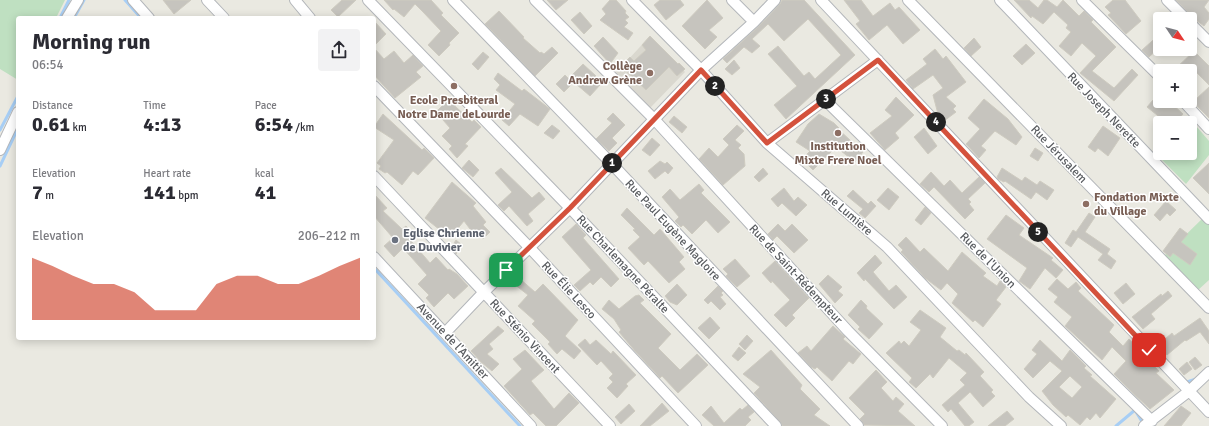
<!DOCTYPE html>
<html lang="en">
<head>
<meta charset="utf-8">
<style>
  body { margin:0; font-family:Signika,sans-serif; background:#f2f2f3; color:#2b2b33; height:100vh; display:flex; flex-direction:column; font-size:15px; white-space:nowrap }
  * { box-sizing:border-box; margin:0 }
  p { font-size:13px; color:#7c7c81 }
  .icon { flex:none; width:22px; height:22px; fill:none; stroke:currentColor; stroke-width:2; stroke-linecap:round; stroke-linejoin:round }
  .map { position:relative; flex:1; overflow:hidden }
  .sheet { position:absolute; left:16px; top:16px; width:360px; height:324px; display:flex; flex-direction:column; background:#fff; border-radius:4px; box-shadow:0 2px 10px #0003 }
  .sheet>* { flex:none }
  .needle { width:26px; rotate:125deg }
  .fabs { position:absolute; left:1153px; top:12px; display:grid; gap:8px }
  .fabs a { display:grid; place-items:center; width:44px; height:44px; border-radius:4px; background:#fff; box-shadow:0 2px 10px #0003; font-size:20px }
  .pin { position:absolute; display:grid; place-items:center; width:34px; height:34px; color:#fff; margin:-17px; border-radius:8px; box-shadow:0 2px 6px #0006 }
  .km { position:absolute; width:20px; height:20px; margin:-10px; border-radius:50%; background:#222; color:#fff; font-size:11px; line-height:20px; text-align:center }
  .round { display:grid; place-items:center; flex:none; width:42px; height:42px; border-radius:4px; background:#f2f2f3 }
  .headline { display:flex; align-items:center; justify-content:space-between; height:68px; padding:0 16px }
  h1 { font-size:22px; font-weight:800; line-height:30px }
  .metrics { display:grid; grid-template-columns:repeat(3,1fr); gap:6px; height:68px; padding:4px 16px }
  .metrics div { display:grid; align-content:center }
  .metrics b { font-size:20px; font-weight:800 }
  .metrics small { font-size:11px; font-weight:400 }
  .metrics p { font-size:11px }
  .chart { height:112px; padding:8px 16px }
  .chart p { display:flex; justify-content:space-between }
  .chart svg { width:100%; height:72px; margin-top:4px; fill:#d4523d; opacity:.7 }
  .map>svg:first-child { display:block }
  .education { fill:#dad8cf }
  .green { fill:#bfe0c1 }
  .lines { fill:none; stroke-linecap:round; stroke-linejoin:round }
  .stream { stroke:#a7cef5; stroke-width:3 }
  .building { fill:#c6c4be; stroke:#cecbc0; fill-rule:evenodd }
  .minor-casing { stroke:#b3b6ba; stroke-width:12 }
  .minor { stroke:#fff; stroke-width:10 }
  .route-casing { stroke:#fff; stroke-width:8 }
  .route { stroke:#d4523d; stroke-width:5 }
  .education-dot { fill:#8d6e63; stroke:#fff; stroke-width:1.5 }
  .worship-dot { fill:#6b7280; stroke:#fff; stroke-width:1.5 }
  .labels { text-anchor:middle; stroke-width:3; stroke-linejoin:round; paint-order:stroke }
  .education-label { font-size:12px; font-weight:bold; fill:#785e54; stroke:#fff }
  .street-label { font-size:12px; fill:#595c60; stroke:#fff }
  .worship-label { font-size:12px; font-weight:bold; fill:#5b616d; stroke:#fff; text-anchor:start }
</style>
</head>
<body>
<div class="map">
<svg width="1209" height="426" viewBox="0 0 1209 426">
  <rect width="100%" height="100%" fill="#eae9e1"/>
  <path class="education" d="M650,36L685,72L650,108L615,74Z"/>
  <path class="green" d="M0,0H65L56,18H18V80L0,69Z
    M1190,119L1209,141V155L1186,184L1161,159L1166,153H1190V123H1187Z
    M1203,218L1209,225V280L1197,291L1163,257Z"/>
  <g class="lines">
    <path class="stream" d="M125,0L141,18
      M60,18L69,0
      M74,18L84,0
      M0,130L18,96
      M0,166L18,128
      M374,268L520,426
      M1187,382L1196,379
      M1116,426L1135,410L1141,420"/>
  </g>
  <path class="building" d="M163,0H191L174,14Z
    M342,0H356L338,17L331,10Z
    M384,0H431L443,13L441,15L459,33L449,43L450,45L439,56L428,45L441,31L423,12L415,4L404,17L394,9L393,10Z
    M547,0H568L556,10Z
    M610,0H616L626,11L625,13L629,17L625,20L628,23L624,27L633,33L628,40L600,20L606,14L602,9Z
    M660,0H680L684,5L666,20L654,5Z
    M707,0L723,18L709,30L717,37L705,49L682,26Z
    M782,0H804L855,55L786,119L774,105L797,86L768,54L778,46L804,76L809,72L815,79L841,55L808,19L784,41L768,24L752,39L760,46L752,53L744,47L727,63L723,59L759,26L780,4Z
    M844,0H861L873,16L890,3L895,10L899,7L920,30L903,44L887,25L869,40L856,24L860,21Z
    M1014,0H1029L1038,8L1044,0H1047L1057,7L1063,0L1079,16L1084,11L1093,20L1091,22L1116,47L1092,71L1114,88L1132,69L1138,75L1114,101L1080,73L1096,56L1082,43L1071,56L1059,46L1071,32L1066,28L1068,25L1054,12L1043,24L1032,16L1031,18Z
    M1113,0H1125L1141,21L1126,34L1108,15L1111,13L1105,7Z
    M1176,0H1209L1204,7L1209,13V19L1204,26L1192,17Z
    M499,11L524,37L523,38L540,53L541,52L544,54L552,47L558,53L535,76L485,24Z
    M580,12L592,26L584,34L571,20Z
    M374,21L386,34L374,46Z
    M1160,34V47L1149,57L1142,50Z
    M650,36L678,64L679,63L685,69L677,76L669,67L646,90L621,66L630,57L634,61L646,50L642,45Z
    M603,37L618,53L610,64L594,46Z
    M974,38L981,47L971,56L964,48Z
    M1026,44L1035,53L1022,65L1013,56Z
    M374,48L384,59L394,51L404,63L413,55L423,66L416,72L421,77L395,98L374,75Z
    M935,49L943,59L946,56L966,82L946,97L956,106L953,109L956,112L944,121L938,114L933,95L943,88L933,75L913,89L906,80L927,64L923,59Z
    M1194,51L1209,66V85L1191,67L1186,71H1173Z
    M483,52L489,57L478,70L472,64Z
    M734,60L740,68L732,75L725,69Z
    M583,64L596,76L594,79L600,85L590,96L569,78Z
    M498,73L522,91L524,89L550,109L538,126L520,114L509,126L502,120L515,104L496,90L500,85L494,79Z
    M565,75L573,83L564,92L556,84Z
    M1209,87V118L1195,104V100Z
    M1160,92V101H1169L1183,114L1175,123H1167L1147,107Z
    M451,97L457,103L455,106L472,122L474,120L481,127L465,144L468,146L457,158L449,149L452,146L442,136L450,128L436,112Z
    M896,97L914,115L895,133L899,138L885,150L870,133L892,116L885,110Z
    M984,99L1008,119L1022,137L1016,145L995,131L981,146L986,150L979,158L966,144L980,129L968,118Z
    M613,113L625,125L612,138L617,143L609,151L596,139L612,123L607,119Z
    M383,114L422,150L424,148L434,158L418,175L413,171L402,185L387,172L385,173L379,169L381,166L377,163L394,140L374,127Z
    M819,114L834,123L839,128L838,129L863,152L855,162L836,147L813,170L802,159L810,151L796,142L808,124Z
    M674,116L687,127L682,133L669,122Z
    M552,125L560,131L553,139L544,133Z
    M737,125L744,131L735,140L741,145L738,148L744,154L745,166L723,185L699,159L709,148L718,157L729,145L723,139Z
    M1103,126L1120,138L1108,156L1098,148L1095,152L1088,147Z
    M924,128L937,146L928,154L914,137Z
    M652,138L660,145L650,156L642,150Z
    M1035,148L1043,153L1038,161L1030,156Z
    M469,160L479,170L473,177L462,168Z
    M660,161L665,164L667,162L673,168L668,174L665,171L655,179L648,171Z
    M1209,163V194L1193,178Z
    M501,168L532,198L539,192L545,199L528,214L533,221L527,226L509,206L504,211L498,205L512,192L495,173Z
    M763,168L768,174L759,182L754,177Z
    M1002,168L1022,181L1025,177L1037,185L1040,181L1054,190L1047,200L1036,192L1031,199L1005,181L1004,182L998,179L997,177Z
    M931,172L944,186L950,180L962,193L979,177L985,183L968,199L971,202L969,204L974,210L965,219L934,187L929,192L920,184Z
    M452,182L476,203L473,206L486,222L483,225L490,232L483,239L475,232L473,233L464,221L450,238L425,218Z
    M699,184L704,190L701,193L730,222L718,233L706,220L692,234L683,225L681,227L675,221L679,217L662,197L670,189L680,200Z
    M784,188L794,201L798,197L807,205L796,216L782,203L778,207L771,199Z
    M888,188L899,197L889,210L877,200Z
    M853,190L868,204L871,201L876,206L865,218L859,213L863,209L847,196Z
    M374,194L387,208L383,211L402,229L406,226L416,237L411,241L430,263L436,257L448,270L449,269L457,274L468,286L454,299L448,293L434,307L426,298L429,295L418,284L427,275L403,248L394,257L384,246L393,238L374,216Z
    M1166,201L1176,210L1170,216L1167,213L1160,221L1154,215Z
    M925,207L931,213L921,225L915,220Z
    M627,208L654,235L660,229L684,257L679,262L685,269L669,283L648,261L644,265L628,248L640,237L633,230L635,229L621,215Z
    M1089,213L1095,217L1085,232L1110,249L1107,254L1116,261L1111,269L1098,260L1103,254L1078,237L1071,247L1065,243L1073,230L1076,232Z
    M1006,215L1024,228L1019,235L1053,258L1051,260L1063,270L1056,278L1045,268L1030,289L1019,281L1027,268L987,239Z
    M576,224L586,235L583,238L619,279L611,287L601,277L593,285L590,282L580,291L574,285L591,270L562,237Z
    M778,224L785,231L792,224L808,240L794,253L777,236L773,240L768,234Z
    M1180,228L1188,234L1181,242L1197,254L1190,265L1173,253L1170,257L1163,251Z
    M906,237L920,252L924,248L948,271L962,252L986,273L983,276L997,286L1000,281L1006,287L996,300L1001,304L983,327L975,320L973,322L952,303L958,294L947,283L941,290L925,278L901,252L903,250L898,245Z
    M456,240L462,245L456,254L451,248Z
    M875,255L882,263L873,272L889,291L896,285L907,297L894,309L865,279L864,281L857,273Z
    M735,259L750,276L737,287L726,276L728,274L723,269Z
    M775,261L809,298L792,315L795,318L786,327L774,315L790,300L772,281L771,283L762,273Z
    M828,275L842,287L838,291L843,295L835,303L819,284Z
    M519,278L535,292L543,284L578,320L565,336L581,351L574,359L562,349L557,354L548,344L550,342L532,324L535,321L518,306L528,295L514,284Z
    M1057,279L1068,289L1076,282L1081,288L1078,291L1114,325L1109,332L1123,346L1129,339L1150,359L1149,361L1159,371L1156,373L1174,390L1150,409L1135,395L1114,374L1126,361L1112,347L1102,360L1065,326L1072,317L1054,302L1058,297L1048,289Z
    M1126,283L1135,294L1123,304L1114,293Z
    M677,284L687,295L677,305L670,302L665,296Z
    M718,286L723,291L721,293L723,295L720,297L726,304L720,310L711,301L708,304L704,300Z
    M1168,291L1172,296L1151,314L1155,319L1143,329L1132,317L1161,294L1162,296Z
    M639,295L644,300L640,303L671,334L658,348L680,370L697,354L708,365L678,393L662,376L660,378L635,351L619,332L621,330L614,319L602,309L609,300L619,309L635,296Z
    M861,300L867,306L866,308L883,324L869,339L858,329L860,327L848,315Z
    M920,310L946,328L940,337L957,351L959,350L965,355L966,353L984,372L980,376L993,390L991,392L995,396L983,407L970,392L958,403L974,422L969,426H965L951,409L948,412L942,405L965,385L960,380L967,373L949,358L933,378L930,374L916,388L909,382L912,378L886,353L899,341L901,344L904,341L909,346L921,330L910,322Z
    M710,317L720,328L709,339L698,328Z
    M1200,318L1209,331V344L1200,332L1186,341L1185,340L1167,355L1158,345L1172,333L1174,336Z
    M498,326L504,331L489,344L493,349L487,354L499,364L492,371L481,362L471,351Z
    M833,326L845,337L843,339L861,354L853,364L849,361L832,381L817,367L815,369L811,367L798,353L807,346L811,351Z
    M747,335L753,341L745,350L739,344Z
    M585,339L590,345L596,340L611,354L613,351L636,375L626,384L628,386L617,398L607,388L613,382L609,378L613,374L601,361L597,365L578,345Z
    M1040,340L1062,361L1070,350L1086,366L1084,368L1092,375L1090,376L1116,399L1100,418L1096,413L1090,420L1087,417L1080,425L1068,415L1066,417L1053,405L1042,391L1062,371L1050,361L1033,378L1024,369L1037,354L1032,350ZM1070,376L1082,387L1072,398L1059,387Z
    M739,347L746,353L738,361L732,356Z
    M525,350L544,370L531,381L554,409L569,393L579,403L556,426H546L533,413L530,415L504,386L522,369L513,359Z
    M771,350L802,385L800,389L820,409L814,415L830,426H783L754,393L760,387L743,374Z
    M1195,357L1202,365L1195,370L1189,362Z
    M1187,362L1192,369L1184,375L1179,369Z
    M876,370L887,382L881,388L893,401L896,397L904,404L898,411L915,426L864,425L860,419L865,414L849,398Z
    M662,403L669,411L650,426H640Z
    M629,404L635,411L621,424L615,417Z
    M748,405L754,412L748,417L751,420L745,426H714L702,415L711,406L724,423L740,408L742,410Z
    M1181,406L1191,413L1181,426H1164Z
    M1007,411L1014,419L1005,426H988Z"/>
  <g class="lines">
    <g class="minor-casing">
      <path id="minor" d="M133,0L149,18
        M207,0L224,18
        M295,0L310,18
        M368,0L570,208L776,426
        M453,0L612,164L858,426
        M535,0L654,119L848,331L942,426
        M632,0L701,70L767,143L887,247L1029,397L1061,426
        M732,0L754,22
        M821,0L1209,412
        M908,0L1209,308
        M1000,0L1209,219
        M1082,0L1160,77
        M1167,0L1186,19
        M67,18L78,0
        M1190,23L1209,42
        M374,86L529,247L696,426
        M825,100L1152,421
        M1183,101L1209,129
        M767,143L878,60
        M0,150L18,112
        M374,176L610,426
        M374,257L531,426
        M445,333L484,292L570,208L701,70L754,22L775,0
        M1144,426L1188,392L1209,372"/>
    </g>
    <use href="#minor" class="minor"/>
  </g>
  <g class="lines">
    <g class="route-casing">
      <path id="route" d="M506,270L570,208L701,70L767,143L878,60L1149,350"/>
    </g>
    <use href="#route" class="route"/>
  </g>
  <g class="education-dot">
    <circle cx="650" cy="73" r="4"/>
    <circle cx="454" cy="86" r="4"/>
    <circle cx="838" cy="133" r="4"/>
    <circle cx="1086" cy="204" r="4"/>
  </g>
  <circle class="worship-dot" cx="395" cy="240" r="4"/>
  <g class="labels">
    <g class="education-label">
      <text x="642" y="70" text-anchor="end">Collège<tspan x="642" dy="14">Andrew Grène</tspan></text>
      <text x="454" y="104">Ecole Presbiteral<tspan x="454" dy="14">Notre Dame deLourde</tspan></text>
      <text x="838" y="150">Institution<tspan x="838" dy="14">Mixte Frere Noel</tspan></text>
      <text x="1094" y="201" text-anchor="start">Fondation Mixte<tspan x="1094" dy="14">du Village</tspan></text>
    </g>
    <g class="street-label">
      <text transform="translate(1104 110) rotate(46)" y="4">Rue Joseph Nerette</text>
      <text transform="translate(1059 154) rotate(46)" y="4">Rue Jérusalem</text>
      <text transform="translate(847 212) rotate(41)" y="4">Rue Lumière</text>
      <text transform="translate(673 230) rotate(47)" y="4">Rue Paul Eugène Magloire</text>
      <text transform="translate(988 260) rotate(45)" y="4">Rue de l'Union</text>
      <text transform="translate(623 264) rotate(47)" y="4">Rue Charlemagne Péralte</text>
      <text transform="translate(796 274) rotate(47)" y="4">Rue de Saint-Rédempteur</text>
      <text transform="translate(569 290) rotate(47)" y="4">Rue Élie Lesco</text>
      <text transform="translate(525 336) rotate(47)" y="4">Rue Sténio Vincent</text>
      <text transform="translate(453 341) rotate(47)" y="4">Avenue de l'Amitier</text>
    </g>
    <g class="worship-label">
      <text x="403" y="237">Eglise Chrienne<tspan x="403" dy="14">de Duvivier</tspan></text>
    </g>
  </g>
</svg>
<div class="fabs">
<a><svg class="needle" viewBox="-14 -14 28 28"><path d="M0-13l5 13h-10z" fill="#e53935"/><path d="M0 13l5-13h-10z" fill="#7c7c81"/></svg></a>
<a>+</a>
<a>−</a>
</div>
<div class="pin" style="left:506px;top:270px;background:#1e9e55"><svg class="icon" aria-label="arrive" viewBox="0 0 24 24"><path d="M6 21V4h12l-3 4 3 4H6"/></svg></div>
<div class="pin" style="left:1149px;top:350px;background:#d93025"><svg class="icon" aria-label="check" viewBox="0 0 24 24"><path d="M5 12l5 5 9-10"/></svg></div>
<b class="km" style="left:612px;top:163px">1</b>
<b class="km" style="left:715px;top:86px">2</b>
<b class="km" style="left:826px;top:99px">3</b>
<b class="km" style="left:936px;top:122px">4</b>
<b class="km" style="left:1038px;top:232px">5</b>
<section class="sheet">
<div class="headline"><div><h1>Morning run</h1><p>06:54</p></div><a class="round"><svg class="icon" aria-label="share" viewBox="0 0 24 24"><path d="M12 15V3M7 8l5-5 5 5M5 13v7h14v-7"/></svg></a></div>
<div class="metrics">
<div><p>Distance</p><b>0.61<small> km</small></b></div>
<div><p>Time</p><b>4:13</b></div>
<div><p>Pace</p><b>6:54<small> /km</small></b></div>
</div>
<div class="metrics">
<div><p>Elevation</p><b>7<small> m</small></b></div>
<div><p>Heart rate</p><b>141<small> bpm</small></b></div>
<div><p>kcal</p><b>41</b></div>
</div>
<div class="chart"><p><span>Elevation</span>206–212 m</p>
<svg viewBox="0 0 160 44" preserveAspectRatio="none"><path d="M0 44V6L10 11L20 17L30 22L40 22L50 27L60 38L70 38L80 38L90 22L100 17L110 17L120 22L130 22L140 17L150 11L160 6V44z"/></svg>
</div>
</section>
</div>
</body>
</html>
